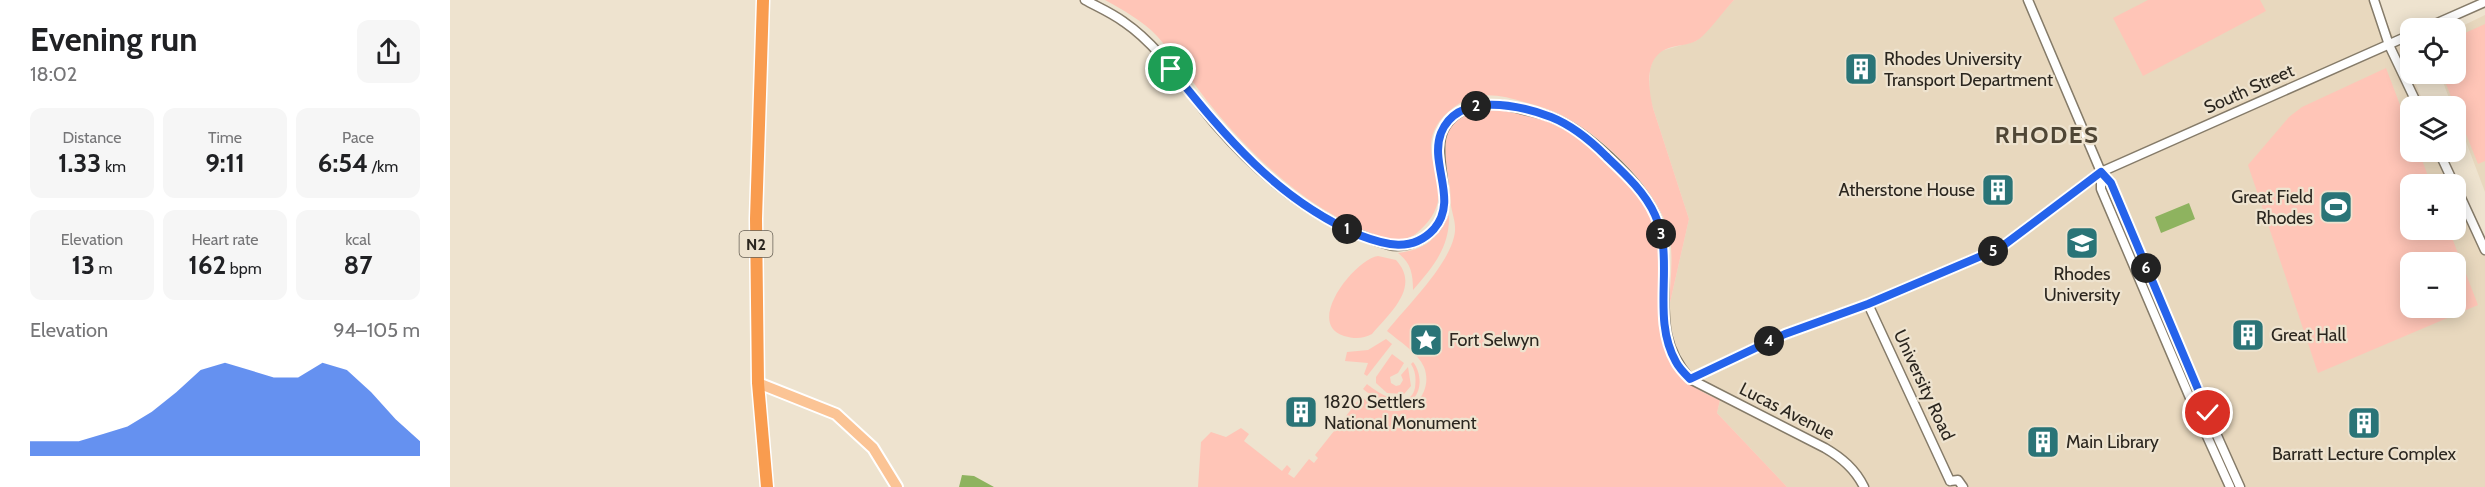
<!DOCTYPE html>
<html lang="en">
<head>
<meta charset="utf-8">
<style>
  body { margin:0; font-family:Cabin,sans-serif; background:#f6f6f6; color:#202124; height:100vh; display:flex; flex-direction:column; font-size:22px; white-space:nowrap }
  * { box-sizing:border-box; margin:0 }
  p { font-size:20px; color:#757577 }
  .icon { flex:none; width:33px; height:33px; fill:none; stroke:currentColor; stroke-width:2; stroke-linecap:round; stroke-linejoin:round }
  .map { position:relative; flex:1; overflow:hidden }
  .drawer { display:flex; flex-direction:column; background:#fff; width:450px }
  .drawer>* { flex:none }
  .tools { position:absolute; left:1950px; top:18px; display:grid; gap:12px }
  .tools a { display:grid; place-items:center; width:66px; height:66px; border-radius:12px; background:#fff; box-shadow:0 3px 15px #0003; font-size:30px }
  .pin { position:absolute; display:grid; place-items:center; width:51px; height:51px; color:#fff; margin:-26px; border:3px solid #fff; border-radius:50%; box-shadow:0 2px 6px #0007 }
  .km { position:absolute; width:30px; height:30px; margin:-15px; border-radius:50%; background:#222; color:#fff; font-size:16px; line-height:30px; text-align:center }
  .round { display:grid; place-items:center; flex:none; width:63px; height:63px; border-radius:12px; background:#f6f6f6 }
  .head { display:flex; align-items:center; justify-content:space-between; height:102px; padding:0 30px }
  h1 { font-size:33px; font-weight:700; line-height:45px }
  .figures { display:grid; grid-template-columns:repeat(3,1fr); gap:9px; height:102px; padding:6px 30px }
  .figures div { display:grid; align-content:center; border-radius:12px; background:#f6f6f6; text-align:center }
  .figures b { font-size:26px; font-weight:700 }
  .figures small { font-size:16px; font-weight:400 }
  .figures p { font-size:16px }
  .chart { height:168px; padding:12px 30px }
  .chart p { display:flex; justify-content:space-between }
  .chart svg { width:100%; height:108px; margin-top:6px; fill:#2563eb; opacity:.7 }
  main { display:flex; flex:1; min-height:0 }
  .map>svg:first-child { display:block }
  .built { fill:#e8d8be; fill-rule:evenodd }
  .green { fill:#ffc5b7; fill-rule:evenodd }
  .water { fill:#8eb35f }
  .lines { fill:none; stroke-linecap:round; stroke-linejoin:round }
  .minor-casing { stroke:#857b69; stroke-width:11 }
  .major-casing { stroke:#fff; stroke-width:14 }
  .highway-casing { stroke:#fff; stroke-width:15 }
  .minor { stroke:#fff; stroke-width:8 }
  .major { stroke:#fbc495; stroke-width:10 }
  .highway { stroke:#f99c4f; stroke-width:12 }
  .route-casing { stroke:#fff; stroke-width:12 }
  .route { stroke:#2563eb; stroke-width:8 }
  .labels { text-anchor:middle; stroke-width:4.5; stroke-linejoin:round; paint-order:stroke }
  .shield { fill:#eee3cf; stroke:#665f54; stroke-width:1.5 }
  .shield-label { font-size:16px; font-weight:bold; fill:#2b261f }
  .poi-label { font-size:18px; fill:#2b261f; stroke:#eee3cf; text-anchor:start }
  .street-label { font-size:18px; fill:#2b261f; stroke:#eee3cf }
  .district-label { font-size:24px; font-weight:bold; letter-spacing:1.5px; fill:#4f4635; stroke:#eee3cf }
</style>
</head>
<body>
<main>
<section class="drawer">
<div class="head"><div><h1>Evening run</h1><p>18:02</p></div><a class="round"><svg class="icon" aria-label="share" viewBox="0 0 24 24"><path d="M12 15V3M7 8l5-5 5 5M5 13v7h14v-7"/></svg></a></div>
<div class="figures">
<div><p>Distance</p><b>1.33<small> km</small></b></div>
<div><p>Time</p><b>9:11</b></div>
<div><p>Pace</p><b>6:54<small> /km</small></b></div>
</div>
<div class="figures">
<div><p>Elevation</p><b>13<small> m</small></b></div>
<div><p>Heart rate</p><b>162<small> bpm</small></b></div>
<div><p>kcal</p><b>87</b></div>
</div>
<div class="chart"><p><span>Elevation</span>94–105 m</p>
<svg viewBox="0 0 160 44" preserveAspectRatio="none"><path d="M0 44V38L10 38L20 38L30 35L40 32L50 26L60 18L70 9L80 6L90 9L100 12L110 12L120 6L130 9L140 18L150 29L160 38V44z"/></svg>
</div>
</section>
<div class="map">
<svg width="2035" height="487" viewBox="0 0 2035 487">
  <rect width="100%" height="100%" fill="#eee3cf"/>
  <path class="built" d="M1284,0H1927L1941,32L1952,51L1975,106H1960V152H1993L2035,256V487H1337L1267,413L1272,391L1248,379L1240,371L1227,348L1219,320V307L1239,219L1203,108L1199,95L1200,69L1204,57L1211,51L1246,41ZM1960,184H2006V230H1960ZM1960,262H2006V308H1960Z
    M2035,15V192L2006,115V106H2002L1990,74H2006V29Z"/>
  <path class="green" d="M655,0H1284C1275,9 1256,36 1246,41C1239,45 1227,45 1219,48C1194,56 1198,87 1203,108L1239,219L1219,307C1220,281 1225,251 1217,226C1203,186 1154,137 1116,118C1103,110 1089,106 1074,102C1058,97 1037,92 1020,98C1006,104 990,116 984,131C970,165 1012,194 968,232C959,241 941,241 930,237C863,213 807,162 763,108C743,84 727,58 707,36C693,21 673,10 655,0Z
    M1698,0H1810L1816,11L1693,76L1663,18Z
    M2035,24V161L2028,164L1992,74H2006V37Z
    M1936,68L1960,131V152H1969L1981,184H1960V230H1999L2028,305L1868,373L1798,165L1839,117L1852,107ZM1960,262H2006V308H1960Z
    M1045,109C1064,112 1084,114 1102,123C1148,144 1200,195 1210,245C1214,264 1209,285 1209,304C1208,351 1226,383 1270,400L1267,413L1337,487H748L751,442L761,432L776,437L791,428L799,434L794,441L832,471L837,465L841,469L838,474L844,478L859,459L864,463L868,458L865,455L911,397C920,402 931,410 941,411C965,413 983,390 974,367C968,353 949,341 937,331C957,306 997,267 1004,237C1007,225 1003,217 1001,206C1000,198 1001,190 999,182C992,138 990,112 1045,109Z
    M999,215C1000,247 983,267 963,290C963,274 961,263 948,253C976,249 986,240 999,215Z
    M928,256L946,260C971,287 940,313 922,334C913,339 904,339 894,336C854,324 905,259 928,256Z
    M936,339L942,344L917,376L914,374L918,363L895,361L897,352L918,350Z
    M942,354L954,363L948,373L940,377L941,383L946,386L950,385L953,380L951,375L958,367L961,386L954,394L937,393L926,383V377Z
    M963,362C975,377 971,405 948,405C934,405 923,397 913,389L917,384C928,393 959,413 965,388C966,379 966,372 961,364Z"/>
  <path class="water" d="M1739,203L1745,219L1711,233L1705,217Z
    M512,475L524,476L544,487H509Z"/>
  <g class="lines">
    <g class="minor-casing">
      <path id="minor" d="M635,0C648,7 662,13 674,22C712,48 737,91 766,125C813,179 869,225 939,245C950,248 962,244 972,239C1026,208 957,138 1014,110C1029,102 1052,104 1067,108C1078,111 1090,113 1101,117C1137,131 1188,179 1205,214C1211,227 1213,243 1214,257C1217,306 1205,338 1240,379L1375,448C1392,458 1405,469 1414,487
        M1578,0L1651,172L1661,183L1760,420L1790,487
        M1924,0L1939,45L1968,106
        M1976,28L2035,2
        M1989,152L2004,184
        M1651,172V189L1746,412L1780,487
        M2006,187L2035,250
        M1418,304L1500,481
        M1240,379L1335,334L1418,304L1550,248L1651,172L1960,35
        M1500,481L1508,480L1513,487"/>
    </g>
    <g class="major-casing">
      <path id="major" d="M308,383L386,414L423,448L447,487"/>
    </g>
    <g class="highway-casing">
      <path id="highway" d="M313,0L306,219L308,383L317,487"/>
    </g>
    <use href="#minor" class="minor"/>
    <use href="#major" class="major"/>
    <use href="#highway" class="highway"/>
  </g>
  <g class="lines">
    <g class="route-casing">
      <path id="route" d="M721,69C776,137 826,199 909,235C935,245 962,253 984,229C1009,200 979,164 991,133C1008,91 1069,105 1101,117C1121,125 1141,141 1156,156C1174,173 1195,192 1205,215C1226,261 1200,316 1226,362C1229,368 1235,374 1240,379L1335,334L1418,304L1550,248L1651,172L1661,183L1758,413"/>
    </g>
    <use href="#route" class="route"/>
  </g>
  <defs>
    <g id="building-square" transform="scale(1.725)"><rect x="-9" y="-9" width="18" height="18" rx="4" fill="#2a7477" stroke="#eee3cf"/><path d="M-4-6H4V6H1V3H-1V6H-4ZM-2.5-4.3h1.7v1.8h-1.7ZM.8-4.3h1.7v1.8H.8ZM-2.5-1h1.7V.8h-1.7ZM.8-1h1.7V.8H.8Z" fill="#fff"/></g>
    <g id="stadium-square" transform="scale(1.725)"><rect x="-9" y="-9" width="18" height="18" rx="4" fill="#2a7477" stroke="#eee3cf"/><path d="M0-5a6.5 5 0 1 0 0 10a6.5 5 0 1 0 0-10ZM-3.5-1.8h7v3.6h-7Z" fill="#fff"/></g>
    <g id="university-square" transform="scale(1.725)"><rect x="-9" y="-9" width="18" height="18" rx="4" fill="#2a7477" stroke="#eee3cf"/><path d="M0-5L7-2L0 1L-7-2ZM-4 1L0 2.5L4 1V4Q0 6-4 4Z" fill="#fff"/></g>
    <g id="sight-square" transform="scale(1.725)"><rect x="-9" y="-9" width="18" height="18" rx="4" fill="#2a7477" stroke="#eee3cf"/><path d="M0-6L1.8-2.2L6-1.7L2.9 1.2L3.7 5.4L0 3.3L-3.7 5.4L-2.9 1.2L-6-1.7L-1.8-2.2Z" fill="#fff"/></g>
  </defs>
  <g fill-rule="evenodd">
    <use href="#building-square" x="1411" y="69"/>
    <use href="#building-square" x="1548" y="190"/>
    <use href="#stadium-square" x="1886" y="207"/>
    <use href="#university-square" x="1632" y="243"/>
    <use href="#building-square" x="1798" y="335"/>
    <use href="#sight-square" x="976" y="340"/>
    <use href="#building-square" x="851" y="412"/>
    <use href="#building-square" x="1914" y="423"/>
    <use href="#building-square" x="1593" y="442"/>
  </g>
  <g class="labels">
    <rect class="shield" x="289.5" y="231" width="33" height="26" rx="4.5"/>
    <g class="shield-label">
      <text x="306" y="250">N2</text>
    </g>
    <g class="poi-label">
      <text x="1434" y="65">Rhodes University<tspan x="1434" dy="21">Transport Department</tspan></text>
      <text x="1525" y="196" text-anchor="end">Atherstone House</text>
      <text x="1863" y="203" text-anchor="end">Great Field<tspan x="1863" dy="21">Rhodes</tspan></text>
      <text x="1632" y="280" text-anchor="middle">Rhodes<tspan x="1632" dy="21">University</tspan></text>
      <text x="1821" y="341">Great Hall</text>
      <text x="999" y="346">Fort Selwyn</text>
      <text x="874" y="408">1820 Settlers<tspan x="874" dy="21">National Monument</tspan></text>
      <text x="1616" y="448">Main Library</text>
      <text x="1914" y="460" text-anchor="middle">Barratt Lecture Complex</text>
    </g>
    <g class="street-label">
      <text transform="translate(1799 89) rotate(-24)" y="6">South Street</text>
      <text transform="translate(1474 385) rotate(65)" y="6">University Road</text>
      <text transform="translate(1337 411) rotate(27)" y="6">Lucas Avenue</text>
    </g>
    <g class="district-label">
      <text x="1597" y="143">RHODES</text>
    </g>
  </g>
</svg>
<div class="tools">
<a><svg class="icon" aria-label="locate" viewBox="0 0 24 24"><circle cx="12" cy="12" r="6"/><path d="M12 2v4M12 18v4M2 12h4M18 12h4"/></svg></a>
<a><svg class="icon" aria-label="layers" viewBox="0 0 24 24"><path d="M12 4l9 5-9 5-9-5zM3 14l9 5 9-5"/></svg></a>
<a>+</a>
<a>−</a>
</div>
<div class="pin" style="left:721px;top:69px;background:#1e9e55"><svg class="icon" aria-label="arrive" viewBox="0 0 24 24"><path d="M6 21V4h12l-3 4 3 4H6"/></svg></div>
<div class="pin" style="left:1758px;top:413px;background:#d93025"><svg class="icon" aria-label="check" viewBox="0 0 24 24"><path d="M5 12l5 5 9-10"/></svg></div>
<b class="km" style="left:897px;top:229px">1</b>
<b class="km" style="left:1026px;top:106px">2</b>
<b class="km" style="left:1211px;top:234px">3</b>
<b class="km" style="left:1319px;top:341px">4</b>
<b class="km" style="left:1543px;top:251px">5</b>
<b class="km" style="left:1696px;top:268px">6</b>
</div>
</main>
</body>
</html>
